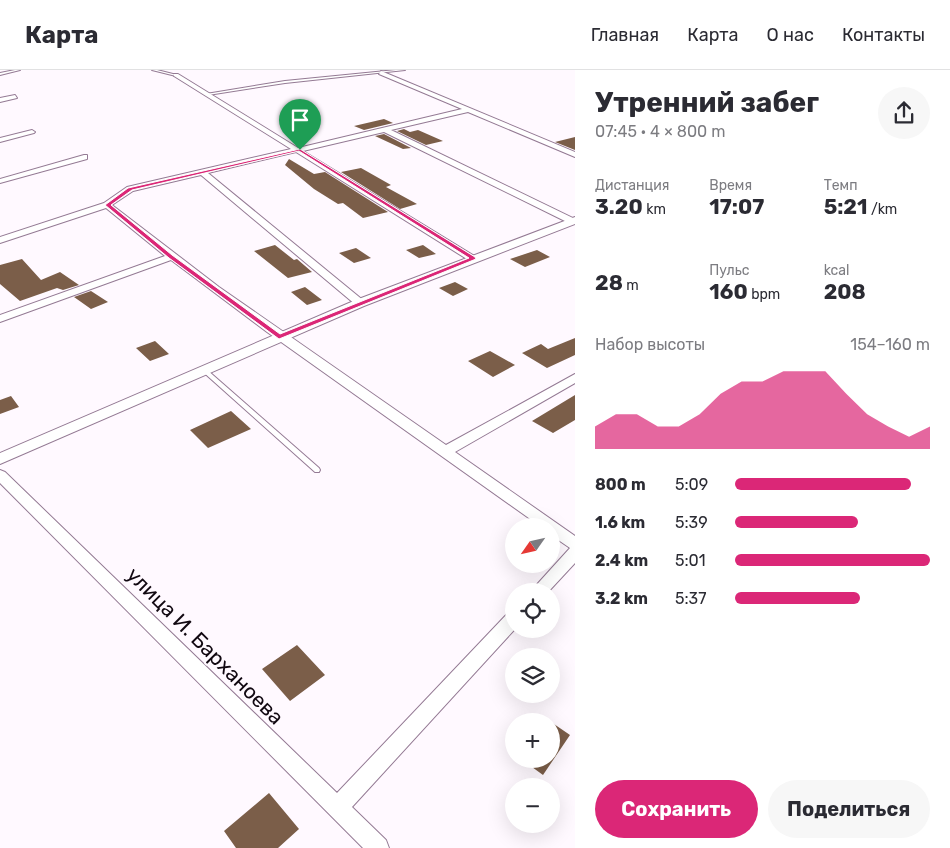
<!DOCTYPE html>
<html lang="ru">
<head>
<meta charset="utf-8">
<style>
  body { margin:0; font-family:Rubik,sans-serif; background:#f7f7f7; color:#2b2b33; height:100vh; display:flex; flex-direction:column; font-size:19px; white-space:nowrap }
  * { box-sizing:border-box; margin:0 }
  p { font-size:16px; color:#7c7c81 }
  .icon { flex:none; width:28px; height:28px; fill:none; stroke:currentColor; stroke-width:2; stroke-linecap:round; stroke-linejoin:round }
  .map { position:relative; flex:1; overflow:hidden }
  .side { display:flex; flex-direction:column; background:#fff; width:375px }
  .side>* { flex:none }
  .needle { width:32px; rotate:236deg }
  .buttons { position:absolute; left:505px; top:448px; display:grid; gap:10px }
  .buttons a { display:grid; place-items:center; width:55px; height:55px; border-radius:50%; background:#fff; box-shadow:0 5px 20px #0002; font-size:25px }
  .pin { position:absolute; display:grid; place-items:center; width:42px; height:42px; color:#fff; margin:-51px -21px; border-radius:50% 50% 50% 0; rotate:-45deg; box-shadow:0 0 5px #0007 }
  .pin .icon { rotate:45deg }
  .round { display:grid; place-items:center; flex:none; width:52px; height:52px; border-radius:26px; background:#f7f7f7 }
  .summary { display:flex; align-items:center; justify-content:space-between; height:85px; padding:0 20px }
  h1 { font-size:28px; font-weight:700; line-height:38px }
  .metrics { display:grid; grid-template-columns:repeat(3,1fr); gap:8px; height:85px; padding:5px 20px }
  .metrics div { display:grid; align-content:center }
  .metrics b { font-size:21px; font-weight:700 }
  .metrics small { font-size:14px; font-weight:400 }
  .metrics p { font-size:14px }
  .chart { height:140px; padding:10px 20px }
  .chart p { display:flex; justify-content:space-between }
  .chart svg { width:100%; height:90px; margin-top:5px; fill:#db2777; opacity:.7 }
  .button { display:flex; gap:10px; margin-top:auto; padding:10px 20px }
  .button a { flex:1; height:58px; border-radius:30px; background:#db2777; color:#fff; font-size:20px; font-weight:700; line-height:58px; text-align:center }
  .button a+a { background:#f7f7f7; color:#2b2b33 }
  ul { padding:0 20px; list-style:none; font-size:16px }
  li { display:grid; grid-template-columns:80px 60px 1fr; align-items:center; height:38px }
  li i { height:12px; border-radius:6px; background:#db2777 }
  header { display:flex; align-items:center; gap:30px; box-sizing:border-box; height:70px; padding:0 25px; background:#fff; border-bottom:1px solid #e1e1e2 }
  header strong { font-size:24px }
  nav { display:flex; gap:28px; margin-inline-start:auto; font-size:18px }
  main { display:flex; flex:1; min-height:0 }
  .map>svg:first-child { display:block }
  .building { fill:#7b5e49 }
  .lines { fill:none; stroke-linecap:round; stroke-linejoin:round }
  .service-casing { stroke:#947a94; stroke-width:2 }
  .minor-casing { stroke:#947a94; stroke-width:2 }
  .tertiary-casing { stroke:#947a94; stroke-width:2 }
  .service { fill:#fff; fill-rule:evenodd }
  .minor { fill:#fff; fill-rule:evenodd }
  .tertiary { fill:#fff; fill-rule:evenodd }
  .route { fill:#db2777; stroke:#fff; fill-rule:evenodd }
  .labels { text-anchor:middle; stroke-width:4; stroke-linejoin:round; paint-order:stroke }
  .near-street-label { font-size:21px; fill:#110811; stroke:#fff9ff }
</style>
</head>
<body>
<header>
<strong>Карта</strong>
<nav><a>Главная</a><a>Карта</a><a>О нас</a><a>Контакты</a></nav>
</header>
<main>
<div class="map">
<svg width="575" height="778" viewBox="0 0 575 778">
  <rect width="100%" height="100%" fill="#fff9ff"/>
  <path class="building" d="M384,49L393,53L364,60L354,56Z
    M404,59L410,62L418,60L443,71L426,75L397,61Z
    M384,64L411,78L403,79L375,66Z
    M575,67V80L555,72Z
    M289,89L314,104L325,102L388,142L363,148L343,133L338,134L314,119L285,95Z
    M361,98L391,115L386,117L417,134L400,139L341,102Z
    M275,175L294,190L297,189L312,202L288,208L254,181Z
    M423,175L436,184L419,188L406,180Z
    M356,178L371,188L354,193L339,183Z
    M537,180L550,187L525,197L510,189Z
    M22,189L41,210L60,202L79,215L63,220L57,218L20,231L0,214V195Z
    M455,212L468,219L453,226L439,218Z
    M305,217L322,230L307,235L291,222Z
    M91,221L108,232L91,239L74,227Z
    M575,268V285L547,298L522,283L541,274L548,279Z
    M155,271L169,284L150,291L136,278Z
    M490,281L515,295L493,307L468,291Z
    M575,325V350L553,363L532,351Z
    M11,326L19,337L0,344V330Z
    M231,341L251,359L208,378L190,360Z
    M297,575L325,605L290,631L262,599Z
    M551,652L570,665L543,705L521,689H551Z
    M269,723L299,759L278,778H236L224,761Z"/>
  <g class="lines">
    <g class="service-casing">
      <path id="service" d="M15,0H20L0,5V3Z
        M152,0H157L177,5L176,6Z
        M396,0H405L285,13L208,25L206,24L285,11Z
        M204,298L206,299L319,398L320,400L319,402H315L202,301L201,300Z"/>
    </g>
    <g class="minor-casing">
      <path id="minor" d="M381,1L575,82V87L468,42L391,60L575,149V153H569L384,62L303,81L476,187V191H470L296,82L208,103L364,231L365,233L364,235H356L201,105L133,121L112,135L219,217L446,375L575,304V313L455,382L575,466V493L549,521H531L570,478L551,465V456H540L267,262L171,190L0,252V245L165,186L106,138L0,173V167L104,133L127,117L291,79L174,6V4H178L298,78L462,39L379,4Z
        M15,25L17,28L0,32V28Z
        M32,60L35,62L34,63L0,72V68Z
        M84,85H87V89L0,113V109Z
        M0,400L5,402L337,723L508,543L514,541L515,559L352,737L386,770L389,778H363L0,413Z"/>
    </g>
    <g class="tertiary-casing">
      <path id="tertiary" d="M575,147V154L364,236L0,394V383L356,230Z"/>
    </g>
    <use href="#service" class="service"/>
    <use href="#minor" class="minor"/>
    <use href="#tertiary" class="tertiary"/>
  </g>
  <path class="route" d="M300,79L475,187L476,189L279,269L169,188L105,135L128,118ZM299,81L469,188L280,264L172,185L111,135L132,120Z"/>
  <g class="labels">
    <g class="near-street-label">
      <text transform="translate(205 576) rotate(45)" y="7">улица И. Барханоева</text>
    </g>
  </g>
</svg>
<div class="buttons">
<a><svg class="needle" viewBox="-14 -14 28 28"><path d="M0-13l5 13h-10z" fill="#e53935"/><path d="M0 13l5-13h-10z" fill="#7c7c81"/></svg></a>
<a><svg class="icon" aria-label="locate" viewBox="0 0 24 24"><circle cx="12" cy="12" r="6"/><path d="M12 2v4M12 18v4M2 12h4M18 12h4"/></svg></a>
<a><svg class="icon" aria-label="layers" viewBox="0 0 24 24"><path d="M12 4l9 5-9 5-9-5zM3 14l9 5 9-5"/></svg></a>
<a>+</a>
<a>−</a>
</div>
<div class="pin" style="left:300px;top:80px;background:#1e9e55"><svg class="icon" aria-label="arrive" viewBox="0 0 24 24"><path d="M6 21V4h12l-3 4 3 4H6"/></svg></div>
</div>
<section class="side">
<div class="summary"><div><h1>Утренний забег</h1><p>07:45 · 4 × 800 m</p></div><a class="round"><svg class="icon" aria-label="share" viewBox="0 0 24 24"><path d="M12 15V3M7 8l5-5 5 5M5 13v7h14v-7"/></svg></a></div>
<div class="metrics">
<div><p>Дистанция</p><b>3.20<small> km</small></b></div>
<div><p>Время</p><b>17:07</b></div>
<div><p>Темп</p><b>5:21<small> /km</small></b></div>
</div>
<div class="metrics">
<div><b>28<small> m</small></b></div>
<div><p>Пульс</p><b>160<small> bpm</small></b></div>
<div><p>kcal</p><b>208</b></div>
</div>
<div class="chart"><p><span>Набор высоты</span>154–160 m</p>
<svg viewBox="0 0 160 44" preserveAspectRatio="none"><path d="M0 44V33L10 27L20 27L30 33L40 33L50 27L60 17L70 11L80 11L90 6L100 6L110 6L120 17L130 27L140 33L150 38L160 33V44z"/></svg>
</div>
<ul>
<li><b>800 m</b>5:09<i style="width:90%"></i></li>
<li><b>1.6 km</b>5:39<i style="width:63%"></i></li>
<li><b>2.4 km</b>5:01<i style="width:100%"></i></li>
<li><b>3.2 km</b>5:37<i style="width:64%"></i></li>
</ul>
<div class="button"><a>Сохранить</a><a>Поделиться</a></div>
</section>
</main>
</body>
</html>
